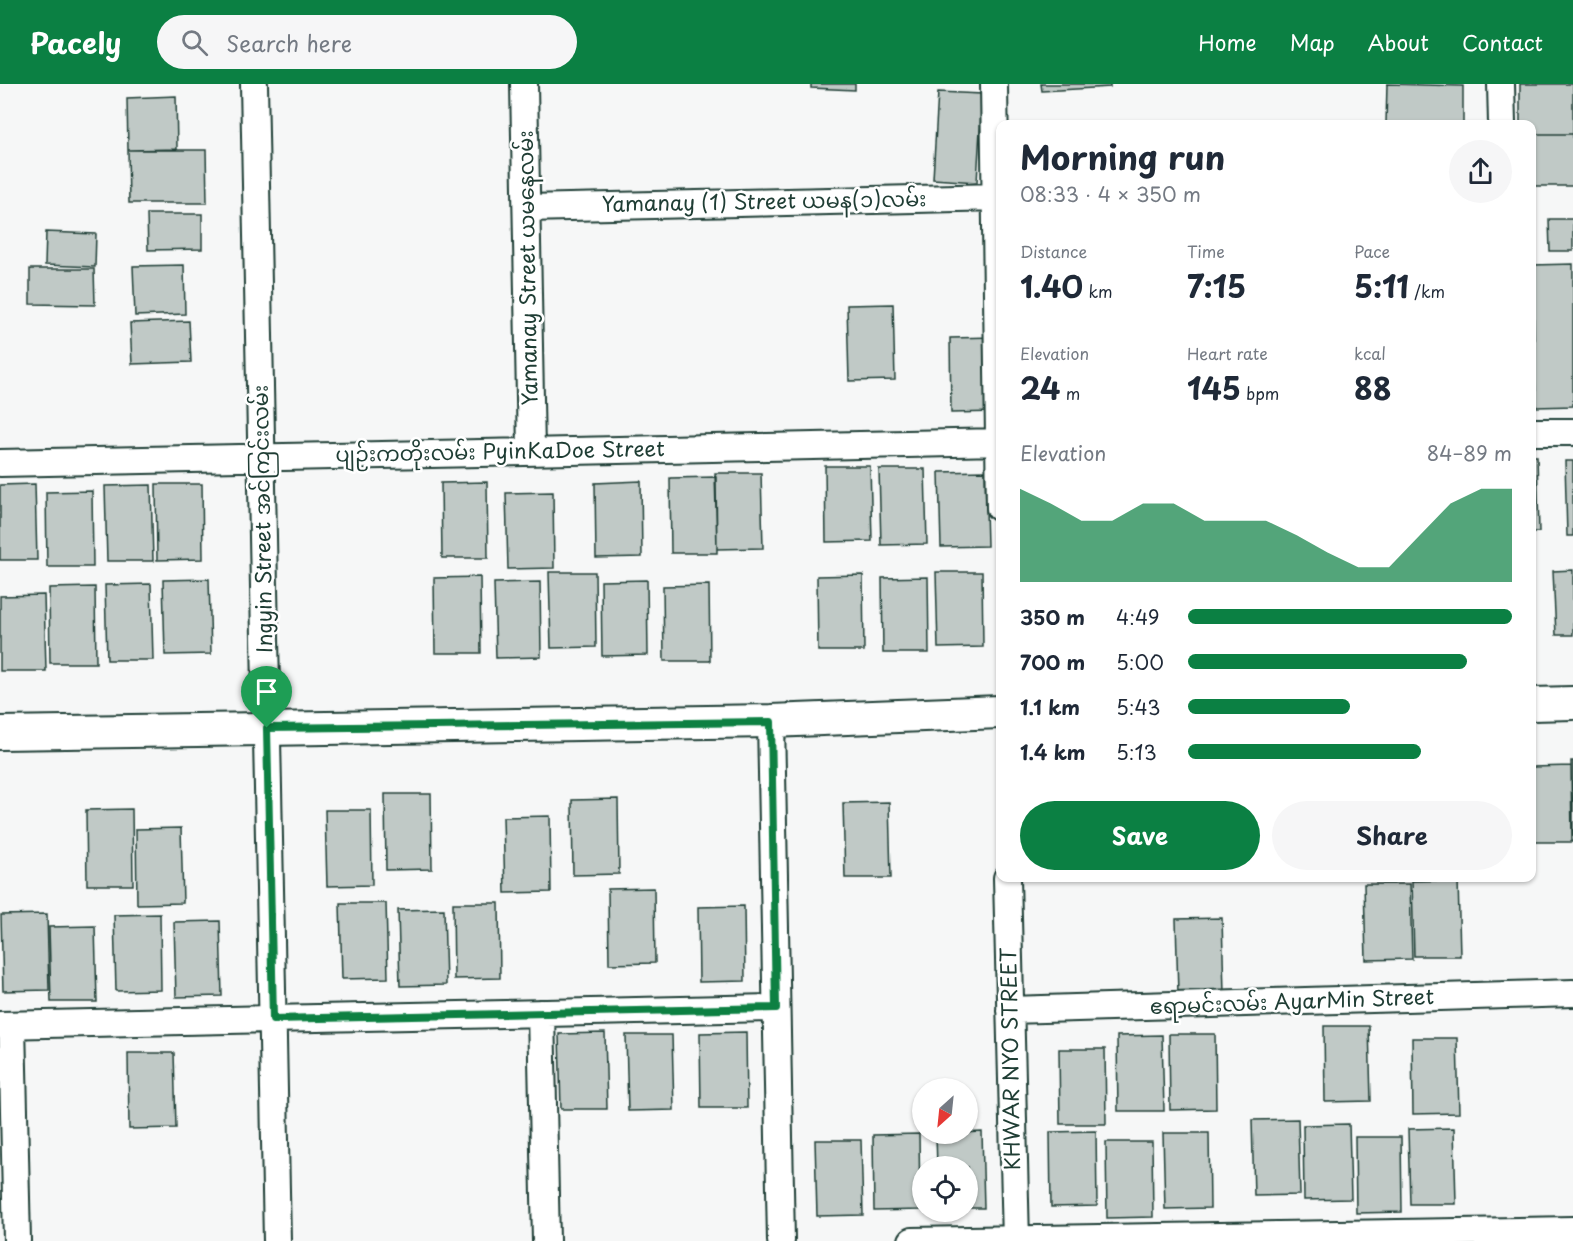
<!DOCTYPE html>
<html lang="en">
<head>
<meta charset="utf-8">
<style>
  body { margin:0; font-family:"Playpen Sans","Noto Sans Myanmar",sans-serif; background:#f6f6f7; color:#1f2937; height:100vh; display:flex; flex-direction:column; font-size:22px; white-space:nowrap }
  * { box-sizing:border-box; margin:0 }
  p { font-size:20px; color:#747a83 }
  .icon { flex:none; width:33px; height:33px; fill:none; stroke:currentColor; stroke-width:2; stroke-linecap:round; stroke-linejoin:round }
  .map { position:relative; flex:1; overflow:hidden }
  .sheet { position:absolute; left:996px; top:36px; width:540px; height:762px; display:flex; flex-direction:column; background:#fff; border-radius:12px; box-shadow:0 2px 4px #0004 }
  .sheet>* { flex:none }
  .needle { width:39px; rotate:207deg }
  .tools { position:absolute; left:912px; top:994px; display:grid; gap:12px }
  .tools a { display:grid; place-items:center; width:66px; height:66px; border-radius:50%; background:#fff; box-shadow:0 2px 4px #0004; font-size:30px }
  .pin { position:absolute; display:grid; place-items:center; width:51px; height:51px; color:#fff; margin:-62px -26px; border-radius:50% 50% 50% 0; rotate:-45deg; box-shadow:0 0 6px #0007 }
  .pin .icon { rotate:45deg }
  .round { display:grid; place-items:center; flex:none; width:63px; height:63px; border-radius:32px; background:#f6f6f7 }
  .head { display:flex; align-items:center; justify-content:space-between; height:102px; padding:0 24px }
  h1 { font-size:33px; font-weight:700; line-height:45px }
  .stats { display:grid; grid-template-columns:repeat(3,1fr); gap:9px; height:102px; padding:6px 24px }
  .stats div { display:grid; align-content:center }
  .stats b { font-size:30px; font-weight:700 }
  .stats small { font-size:16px; font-weight:400 }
  .stats p { font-size:16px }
  .chart { height:168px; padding:12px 24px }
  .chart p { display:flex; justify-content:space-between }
  .chart svg { width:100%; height:108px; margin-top:6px; fill:#0b8043; opacity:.7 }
  .button { display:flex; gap:12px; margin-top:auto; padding:12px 24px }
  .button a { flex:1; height:69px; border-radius:36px; background:#0b8043; color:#fff; font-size:24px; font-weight:700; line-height:69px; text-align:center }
  .button a+a { background:#f6f6f7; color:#1f2937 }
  ul { padding:0 24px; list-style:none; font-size:20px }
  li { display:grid; grid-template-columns:96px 72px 1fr; align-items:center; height:45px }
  li i { height:15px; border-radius:8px; background:#0b8043 }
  header { display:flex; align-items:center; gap:36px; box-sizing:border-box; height:84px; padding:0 30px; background:#0b8043; color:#fff }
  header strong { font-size:28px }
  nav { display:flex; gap:33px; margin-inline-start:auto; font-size:21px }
  .search { width:420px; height:54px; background:#f6f6f7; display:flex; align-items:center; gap:15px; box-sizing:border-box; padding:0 21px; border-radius:33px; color:#747a83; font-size:22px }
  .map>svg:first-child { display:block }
  .building { fill:#c0c9c6; stroke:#1f3d34; stroke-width:1.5 }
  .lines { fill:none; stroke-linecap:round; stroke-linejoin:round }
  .minor-casing { stroke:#1f3d34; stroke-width:30 }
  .tertiary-casing { stroke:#1f3d34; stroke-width:36 }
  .minor { stroke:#fff; stroke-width:26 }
  .tertiary { stroke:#fff; stroke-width:32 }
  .route-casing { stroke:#fff; stroke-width:12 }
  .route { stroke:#0b8043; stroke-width:8 }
  .labels { text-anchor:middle; stroke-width:5; stroke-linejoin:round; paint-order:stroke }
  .street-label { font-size:21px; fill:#1f3d34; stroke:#fff }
</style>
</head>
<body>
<header>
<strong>Pacely</strong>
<div class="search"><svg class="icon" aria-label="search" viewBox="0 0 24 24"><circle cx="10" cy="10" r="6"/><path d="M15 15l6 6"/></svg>Search here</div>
<nav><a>Home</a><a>Map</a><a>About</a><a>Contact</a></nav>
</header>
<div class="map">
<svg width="1573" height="1157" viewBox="0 0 1573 1157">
  <rect width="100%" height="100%" fill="#f6f7f7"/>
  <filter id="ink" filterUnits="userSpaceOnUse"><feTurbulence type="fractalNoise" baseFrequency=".0167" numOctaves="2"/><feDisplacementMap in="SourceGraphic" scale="12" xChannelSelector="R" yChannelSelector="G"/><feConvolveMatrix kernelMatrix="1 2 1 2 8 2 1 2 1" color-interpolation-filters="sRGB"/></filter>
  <g filter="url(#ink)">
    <path class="building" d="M811,0H855V6L811,4Z
      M1041,0H1110V3L1042,7Z
      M1387,0L1463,2V40H1386Z
      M1520,0H1573V50H1532V40H1520Z
      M938,8L982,10L977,98L933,95Z
      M176,12L177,65L128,66L127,14Z
      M1532,50H1573V102H1532Z
      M128,66H206L207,119H129Z
      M147,130H202V165L148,166Z
      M1549,135H1573V167H1550Z
      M46,148L96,150L95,183L45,181Z
      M1573,180V322L1536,323L1532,181Z
      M184,181L185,230L135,232L133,182Z
      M30,185H94L95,221L30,220Z
      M893,220L895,296L849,297L847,221Z
      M189,237L191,278L132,280L130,239Z
      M996,253L997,328L951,329L950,254Z
      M1532,372H1537L1539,448H1532Z
      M1565,377H1573V452H1567Z
      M825,382H870L872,457L826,458Z
      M879,385H925L927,460L881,461Z
      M985,387L987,462L941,463L939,388Z
      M715,389H761L763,464L717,465Z
      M716,393L717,469H671L670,394Z
      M641,397L642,473L596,474L595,399Z
      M487,398L488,474H442L441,399Z
      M35,400L37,476H0V401Z
      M156,400H202L203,475L157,476Z
      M151,401L153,477H107L105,402Z
      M92,407L93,483H47L46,408Z
      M553,408L554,484L508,485L506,409Z
      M1573,486V551H1556L1553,487Z
      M549,488H595L596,563L551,564Z
      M936,488H982L983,563L938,564Z
      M863,491L864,567H818L817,492Z
      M480,493L481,569H435L434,494Z
      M928,493L929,569H883L882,494Z
      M209,495L211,570L165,571L163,496Z
      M647,496L648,571L602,572L601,497Z
      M540,498L541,573L496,574L494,499Z
      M151,500L153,576H107L105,501Z
      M709,501L710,577H664L663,502Z
      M95,503L96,579H50L49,504Z
      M44,511L46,587H0V512Z
      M1571,677H1573V752H1572Z
      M1571,682L1572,758H1532V683Z
      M385,710H431L432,785L386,786Z
      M618,715L619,790L573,791L572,716Z
      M889,718L891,794H845L843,719Z
      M132,725L133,801H87L86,726Z
      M325,726H371L372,801L327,802Z
      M550,732L551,808L505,809L503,733Z
      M181,744L183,819L137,820L136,745Z
      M1458,796L1460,872H1414L1412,797Z
      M1364,800H1410L1412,875L1366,876Z
      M654,804L655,879L609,880L608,805Z
      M340,819H386L388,894L342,895Z
      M453,819H499L500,894L454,895Z
      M744,822L745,897L699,898L698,823Z
      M444,825L446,901L400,902L398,826Z
      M47,830L49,906L3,907L1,831Z
      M160,830L161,906L116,907L114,831Z
      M1222,834L1224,910H1178L1176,835Z
      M220,837L222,912L176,913L174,838Z
      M95,842L97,918H51L49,843Z
      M1324,942H1369L1371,1017L1325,1018Z
      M746,948L747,1024H701L700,949Z
      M605,949L607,1025H561L559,950Z
      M1169,950H1215L1216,1025L1170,1026Z
      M626,951H672L674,1026L628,1027Z
      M1162,951L1164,1027H1118L1117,952Z
      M1412,954H1457L1459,1029L1413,1030Z
      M1059,965H1105L1106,1040H1060Z
      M128,969H174L176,1044L129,1045Z
      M1298,1035L1300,1111L1254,1112L1252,1036Z
      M1349,1040L1351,1115L1304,1116L1303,1041Z
      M1454,1044L1456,1120H1410L1408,1045Z
      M1096,1047L1097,1122L1051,1123L1050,1048Z
      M982,1048L984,1124H968V1083H937L936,1050Z
      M1163,1049H1209L1210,1124L1165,1125Z
      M919,1050L920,1126L874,1127L873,1051Z
      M1355,1053H1401L1402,1128L1356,1129Z
      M815,1056H861L863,1131L817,1132Z
      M1106,1058H1152L1153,1133L1107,1134Z"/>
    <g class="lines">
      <g class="minor-casing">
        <path id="minor" d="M254,0L277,1157
          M524,0L531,367
          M994,0L1000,424
          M1501,0L1502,40
          M527,124L1000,113
          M1532,348H1573
          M0,379L1000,358
          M771,637L781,1157
          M1007,794L1016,1157
          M1010,926L1573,909
          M541,929L546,1157
          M0,941L776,924
          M12,941L17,1157
          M912,1157L1573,1146"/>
      </g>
      <g class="tertiary-casing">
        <path id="tertiary" d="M1532,620L1573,619
          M0,649L771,637L1000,628"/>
      </g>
      <use href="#minor" class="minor"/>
      <use href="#tertiary" class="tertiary"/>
    </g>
  </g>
  <g class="lines" filter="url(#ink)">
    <g class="route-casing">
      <path id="route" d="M771,638L776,924L273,935L267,644Z"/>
    </g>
    <use href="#route" class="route"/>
  </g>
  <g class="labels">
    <g class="street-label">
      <text transform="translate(764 118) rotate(-1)" y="7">Yamanay (1) Street ယမန(၁)လမ်း</text>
      <text transform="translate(528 184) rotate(-91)" y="7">Yamanay Street ယမနေလမ်း</text>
      <text transform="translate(500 368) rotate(-1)" y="7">ပျဉ်းကတိုးလမ်း PyinKaDoe Street</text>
      <text transform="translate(263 435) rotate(-91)" y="7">Ingyin Street အင်ကြင်းလမ်း</text>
      <text transform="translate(1292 918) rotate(-2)" y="7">ဧရာမင်းလမ်း AyarMin Street</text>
      <text transform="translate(1011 975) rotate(-91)" y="7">KHWAR NYO STREET</text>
    </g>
  </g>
</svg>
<div class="tools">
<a><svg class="needle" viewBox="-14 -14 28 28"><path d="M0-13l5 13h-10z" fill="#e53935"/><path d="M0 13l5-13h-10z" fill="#747a83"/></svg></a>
<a><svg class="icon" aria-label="locate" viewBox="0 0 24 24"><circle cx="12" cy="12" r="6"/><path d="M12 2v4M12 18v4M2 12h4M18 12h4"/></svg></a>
</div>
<div class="pin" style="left:267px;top:644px;background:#1e9e55"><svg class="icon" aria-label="arrive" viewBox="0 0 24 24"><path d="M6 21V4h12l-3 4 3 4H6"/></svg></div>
<section class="sheet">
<div class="head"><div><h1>Morning run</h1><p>08:33 · 4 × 350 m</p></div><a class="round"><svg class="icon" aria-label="share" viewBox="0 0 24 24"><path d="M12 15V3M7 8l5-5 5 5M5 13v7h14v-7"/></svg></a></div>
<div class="stats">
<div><p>Distance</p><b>1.40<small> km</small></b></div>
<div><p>Time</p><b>7:15</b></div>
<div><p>Pace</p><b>5:11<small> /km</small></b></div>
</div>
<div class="stats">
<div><p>Elevation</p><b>24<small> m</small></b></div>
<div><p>Heart rate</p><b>145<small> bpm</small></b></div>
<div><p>kcal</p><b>88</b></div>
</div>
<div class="chart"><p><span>Elevation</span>84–89 m</p>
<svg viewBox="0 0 160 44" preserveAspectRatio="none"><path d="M0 44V6L10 12L20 19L30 19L40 12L50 12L60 19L70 19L80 19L90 25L100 32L110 38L120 38L130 25L140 12L150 6L160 6V44z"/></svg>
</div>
<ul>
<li><b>350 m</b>4:49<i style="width:100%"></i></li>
<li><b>700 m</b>5:00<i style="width:86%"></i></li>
<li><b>1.1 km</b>5:43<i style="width:50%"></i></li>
<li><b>1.4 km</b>5:13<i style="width:72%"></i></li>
</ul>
<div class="button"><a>Save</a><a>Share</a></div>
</section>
</div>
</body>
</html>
